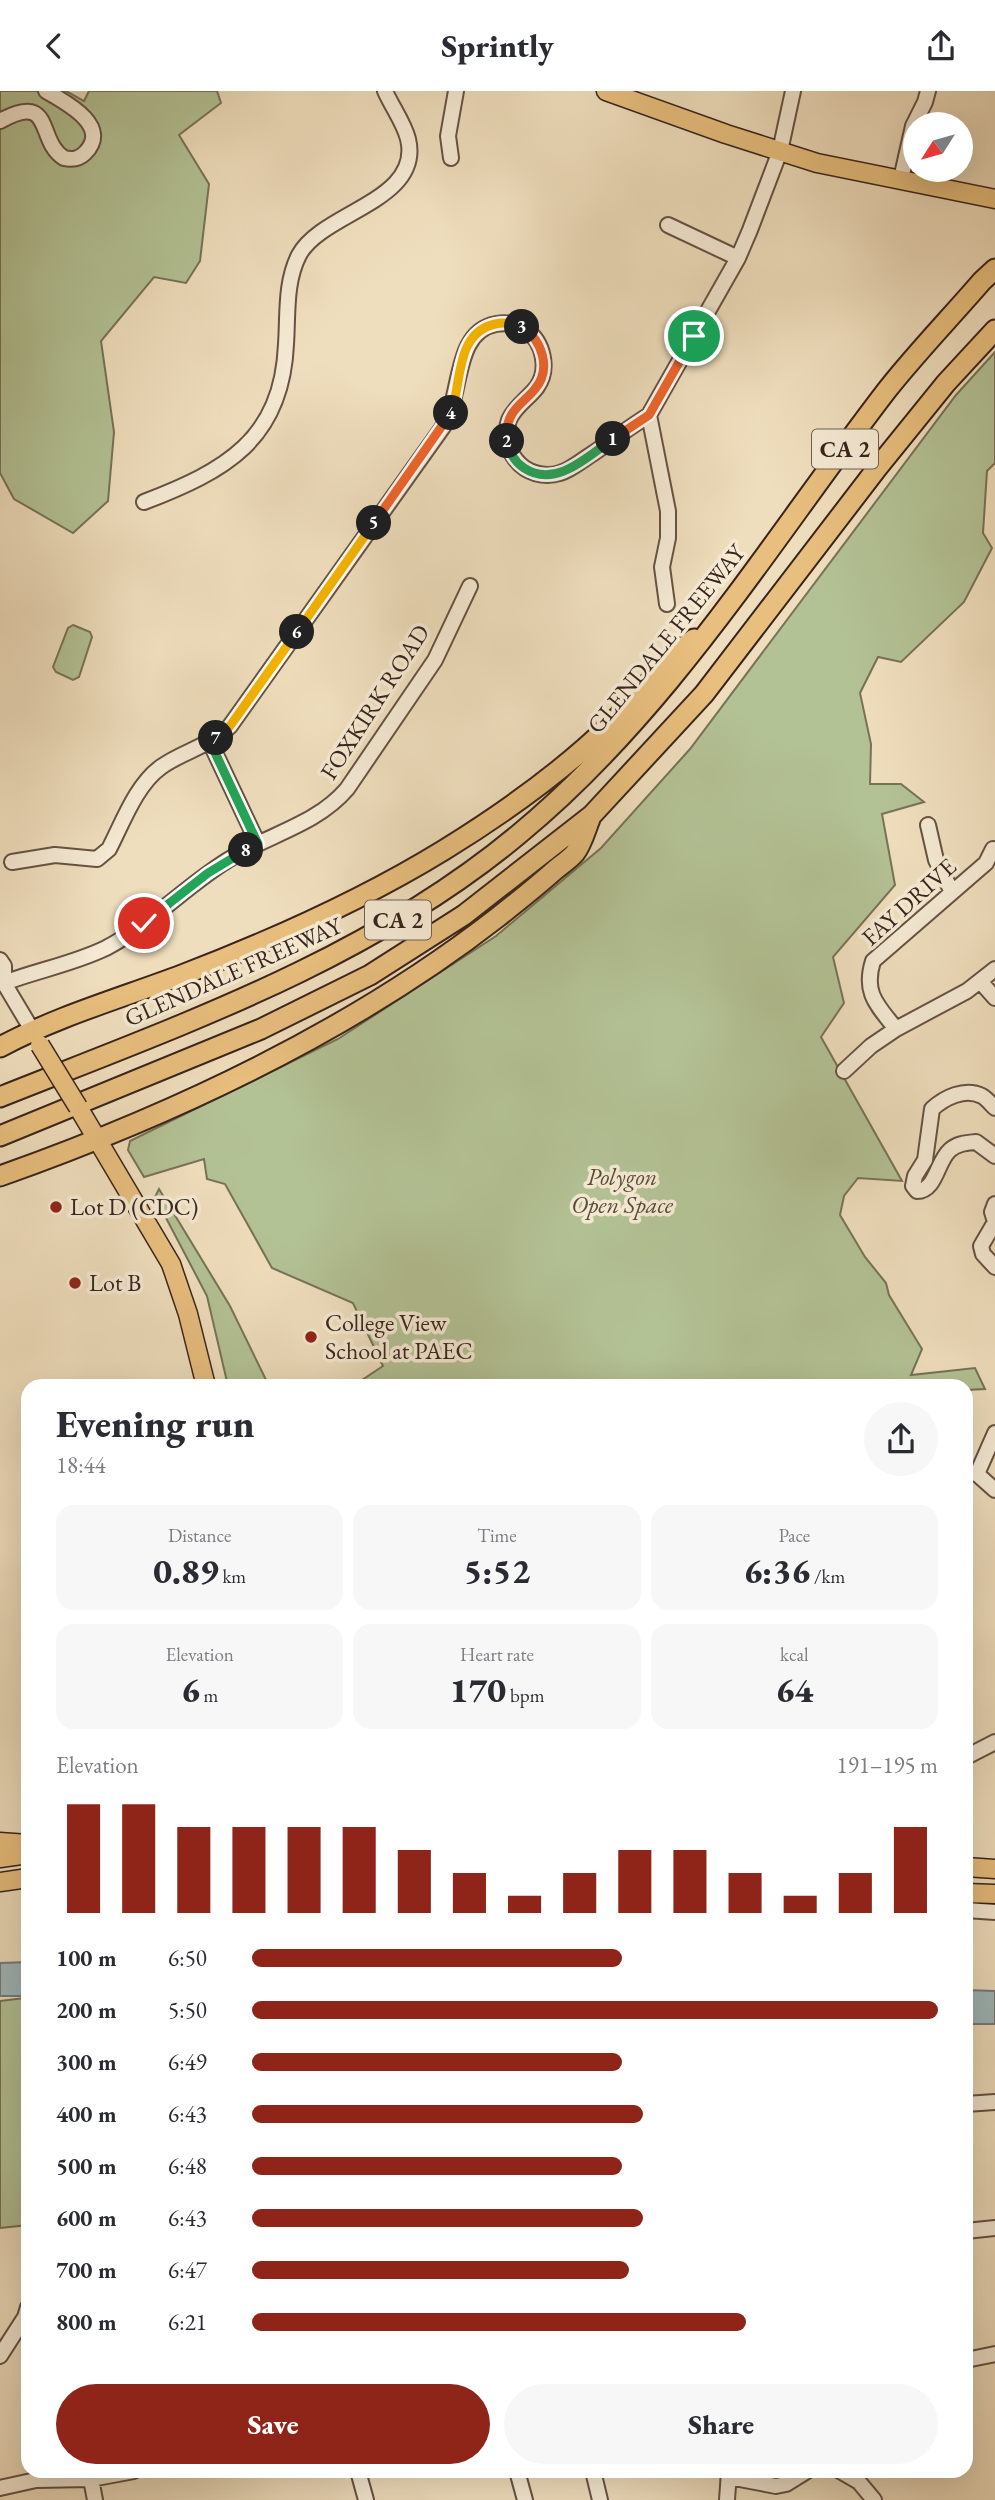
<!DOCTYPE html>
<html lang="en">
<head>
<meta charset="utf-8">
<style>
  body { margin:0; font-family:"EB Garamond",serif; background:#f7f7f7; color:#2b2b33; height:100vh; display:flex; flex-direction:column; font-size:26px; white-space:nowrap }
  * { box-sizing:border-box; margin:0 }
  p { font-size:23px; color:#7c7c81 }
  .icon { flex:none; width:38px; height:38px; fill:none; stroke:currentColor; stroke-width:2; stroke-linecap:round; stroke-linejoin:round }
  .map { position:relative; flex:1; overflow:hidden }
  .details { position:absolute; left:21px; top:1288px; width:952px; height:1099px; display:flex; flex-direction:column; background:#fff; border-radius:21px; box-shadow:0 7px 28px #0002 }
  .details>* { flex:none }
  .needle { width:46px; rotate:233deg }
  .fabs { position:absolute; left:903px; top:21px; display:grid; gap:14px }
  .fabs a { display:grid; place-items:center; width:70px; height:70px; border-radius:50%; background:#fff; box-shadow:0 7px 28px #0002; font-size:35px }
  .pin { position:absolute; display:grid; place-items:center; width:60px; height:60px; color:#fff; margin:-30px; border:4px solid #fff; border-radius:50%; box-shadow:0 2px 7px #0007 }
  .km { position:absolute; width:35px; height:35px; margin:-18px; border-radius:50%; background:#222; color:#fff; font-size:19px; line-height:35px; text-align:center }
  .round { display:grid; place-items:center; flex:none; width:74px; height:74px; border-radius:37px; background:#f7f7f7 }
  .headline { display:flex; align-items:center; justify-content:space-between; height:119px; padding:0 35px }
  h1 { font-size:38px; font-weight:800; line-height:52px }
  .stats { display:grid; grid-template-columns:repeat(3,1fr); gap:10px; height:119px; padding:7px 35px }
  .stats div { display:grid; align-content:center; border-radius:18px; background:#f7f7f7; text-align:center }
  .stats b { font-size:35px; font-weight:800 }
  .stats small { font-size:19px; font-weight:400 }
  .stats p { font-size:19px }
  .chart { height:196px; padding:14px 35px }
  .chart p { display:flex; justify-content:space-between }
  .chart svg { width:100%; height:126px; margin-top:7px; stroke:#8f2418; stroke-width:6 }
  .action { display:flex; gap:14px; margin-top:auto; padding:14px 35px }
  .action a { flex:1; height:80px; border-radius:42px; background:#8f2418; color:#fff; font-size:28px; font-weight:800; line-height:80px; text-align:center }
  .action a+a { background:#f7f7f7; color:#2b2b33 }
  ul { padding:0 35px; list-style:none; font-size:23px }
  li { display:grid; grid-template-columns:112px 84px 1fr; align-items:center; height:52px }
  li i { height:18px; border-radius:9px; background:#8f2418 }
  header { display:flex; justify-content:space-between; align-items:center; height:91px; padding:0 35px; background:#fff; font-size:32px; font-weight:800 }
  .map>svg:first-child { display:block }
  .green { fill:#b3c295; stroke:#767358; stroke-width:2 }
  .water { fill:#9fb9bc; stroke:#767d7c; stroke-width:2 }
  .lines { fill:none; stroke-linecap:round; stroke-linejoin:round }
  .minor-casing { stroke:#665244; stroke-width:18 }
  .major-casing { stroke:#38241c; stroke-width:21 }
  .highway-casing { stroke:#38241c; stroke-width:23 }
  .minor { stroke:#f5ead4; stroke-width:14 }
  .major { stroke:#e8bf7e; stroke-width:18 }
  .highway { stroke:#e8bf7e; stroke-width:19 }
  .major-bridge-casing { stroke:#38241c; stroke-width:21; stroke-linecap:butt }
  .major-bridge { stroke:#e8bf7e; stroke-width:18 }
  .split-1-casing { stroke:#fff; stroke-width:14 }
  .split-2-casing { stroke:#fff; stroke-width:14 }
  .split-3-casing { stroke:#fff; stroke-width:14 }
  .split-4-casing { stroke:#fff; stroke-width:14 }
  .split-5-casing { stroke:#fff; stroke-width:14 }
  .split-6-casing { stroke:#fff; stroke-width:14 }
  .split-7-casing { stroke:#fff; stroke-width:14 }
  .split-8-casing { stroke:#fff; stroke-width:14 }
  .split-9-casing { stroke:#fff; stroke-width:14 }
  .split-1 { stroke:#f0652b; stroke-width:9 }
  .split-2 { stroke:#22a559; stroke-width:9 }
  .split-3 { stroke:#f0652b; stroke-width:9 }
  .split-4 { stroke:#f5b400; stroke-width:9 }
  .split-5 { stroke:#f0652b; stroke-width:9 }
  .split-6 { stroke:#f5b400; stroke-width:9 }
  .split-7 { stroke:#f5b400; stroke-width:9 }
  .split-8 { stroke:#22a559; stroke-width:9 }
  .split-9 { stroke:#22a559; stroke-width:9 }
  .poi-dot { fill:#8f2418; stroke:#f5ead4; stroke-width:2.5 }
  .labels { text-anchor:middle; stroke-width:7; stroke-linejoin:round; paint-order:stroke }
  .shield { fill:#f5ead4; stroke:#715f53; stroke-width:2 }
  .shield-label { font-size:23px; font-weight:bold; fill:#38241c }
  .street-label { font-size:24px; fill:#38241c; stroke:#f5ead4 }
  .park-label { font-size:24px; font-style:italic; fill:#574c3a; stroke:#f5ead4 }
  .poi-label { font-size:24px; fill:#38241c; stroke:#f5ead4; text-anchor:start }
</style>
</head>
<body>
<header><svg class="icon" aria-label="back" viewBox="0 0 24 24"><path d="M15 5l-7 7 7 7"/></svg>Sprintly<svg class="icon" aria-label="share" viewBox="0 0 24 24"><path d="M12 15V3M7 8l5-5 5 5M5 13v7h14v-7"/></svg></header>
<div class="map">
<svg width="995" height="2409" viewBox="0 0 995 2409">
  <rect width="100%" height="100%" fill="#efdebd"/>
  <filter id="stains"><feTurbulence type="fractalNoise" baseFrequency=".00286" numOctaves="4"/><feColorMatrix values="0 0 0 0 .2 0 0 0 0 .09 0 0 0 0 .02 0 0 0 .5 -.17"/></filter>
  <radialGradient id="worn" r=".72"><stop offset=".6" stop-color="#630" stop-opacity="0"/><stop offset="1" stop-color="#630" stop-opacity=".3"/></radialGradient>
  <path class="green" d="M0,0H66L84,10L89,0H217L221,12L179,44L209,93L200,170L186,192L154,186L101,250L114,341L108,410L73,442L14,408L0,382Z
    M995,261V372L987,380L983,442L992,457L964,511L901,571L878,566L860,602L871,653L870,693H901L924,711L882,723L895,794L833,866L844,912L821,946L902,1090L858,1087L844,1105L840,1124L865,1166L886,1192L889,1204L922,1258L911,1284L975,1277L985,1298L966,1299V1295H353L383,1275L353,1212L272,1177L225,1093L207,1088L204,1068L144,1086L128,1059L130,1050L338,948L496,845L601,757L690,658L956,304Z
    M73,534L90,541L92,546L79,586L73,589L56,581L53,576L68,537Z
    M159,1098L230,1215L269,1295H228L207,1205L155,1106Z
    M24,1907L28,1915V2134L0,2137V1910Z"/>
  <path class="water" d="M28,1871V1905H0V1872Z
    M966,1899L995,1900V1933H966Z"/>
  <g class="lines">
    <g class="minor-casing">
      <path id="minor" d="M0,30C55,0 36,50 64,67C73,69 79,68 85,62C112,35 65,11 46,0
        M451,67L448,45L456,0
        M901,88L913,35L925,11L928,0
        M668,134L738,167
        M144,411C225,380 282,349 286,253C288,224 285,191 299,164C322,121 423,110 408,48C404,32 392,16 385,0
        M667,513L662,476L668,447V420L649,324L738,167L750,139L780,60L793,0
        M210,651L258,753
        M928,734L936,769L952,801
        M12,771L55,764L97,768L109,758C123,731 136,694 161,676C183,660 211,655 230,635L443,336C463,303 453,241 496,233C507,231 517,233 526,239C544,251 549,279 537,296C528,308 515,315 509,329C504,343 507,358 516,369C526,382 544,387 560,382C571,379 582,369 592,363C611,350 630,336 649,324
        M0,869L4,875V892L32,939
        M980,890L995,907
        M4,892C38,879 73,873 106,857C152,833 188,792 233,766C271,743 317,733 347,698L435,569L470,495
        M896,938C877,914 863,902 873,870L986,772L993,758
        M844,980L871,955L896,938L967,900L995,878
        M995,1017C991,1013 986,1007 982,1005C965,996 944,1007 932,1018L925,1069L915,1085L913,1095L917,1100C936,1100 937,1070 950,1059C958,1052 967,1052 976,1051L995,1065
        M995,1113L992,1121L995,1131L981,1155L983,1163L995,1176
        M966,1381L977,1383L995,1399
        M977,1383L995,1342
        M966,1666L995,1651
        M966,1819L995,1821
        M966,2013L995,2011
        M966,2140L995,2137
        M0,2265L25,2226L28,2216
        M966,2269L995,2263
        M87,2380L91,2388L95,2409
        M358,2380L366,2409
        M517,2380L525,2409
        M593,2380L600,2409
        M840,2380L859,2391L874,2409
        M729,2386L776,2395L786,2393L807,2380
        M0,2397L36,2389L91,2388L134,2380
        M727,2409L729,2380"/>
    </g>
    <g class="major-casing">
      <path id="major" d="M606,0L726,43L817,72L995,108
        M78,1016L171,1173L188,1223L206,1295
        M0,1751L28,1753
        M0,1767L28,1763
        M966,1776L995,1778
        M0,1791L28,1787
        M966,1802L995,1803"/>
    </g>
    <g class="highway-casing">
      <path id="highway" d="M0,956C58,925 121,907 182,884C273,849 361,810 444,759C504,722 563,680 613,631C641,603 663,571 694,548
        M0,1006C181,934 368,869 519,743C669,619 770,451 887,299C917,261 951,226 982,190L995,178
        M0,1045L261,938L370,884L464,824L592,724L704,603L878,376L946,292L995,239
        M0,1085C172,1024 353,939 498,826C517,811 536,796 555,779C561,774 570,768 575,762C582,753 586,738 590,728"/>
    </g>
    <use href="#minor" class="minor"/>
    <use href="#major" class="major"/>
    <use href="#highway" class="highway"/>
    <g class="major-bridge-casing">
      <path id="major-bridge" d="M40,954L78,1016"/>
    </g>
    <use href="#major-bridge" class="major-bridge"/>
  </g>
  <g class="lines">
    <g class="split-1-casing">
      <path id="split-1" d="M613,348L649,324L694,245"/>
    </g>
    <g class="split-2-casing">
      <path id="split-2" d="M507,350C509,361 515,371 524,377C556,398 588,365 613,348"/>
    </g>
    <g class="split-3-casing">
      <path id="split-3" d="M507,350C506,340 507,331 512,323C518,313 528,307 535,298C552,278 542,249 522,236"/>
    </g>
    <g class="split-4-casing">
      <path id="split-4" d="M451,322C462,292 455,242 495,233C504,231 513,232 522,236"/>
    </g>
    <g class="split-5-casing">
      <path id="split-5" d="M374,432L451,322"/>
    </g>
    <g class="split-6-casing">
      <path id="split-6" d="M297,541L374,432"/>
    </g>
    <g class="split-7-casing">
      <path id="split-7" d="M216,647L230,635L297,541"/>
    </g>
    <g class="split-8-casing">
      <path id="split-8" d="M216,647L210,651L258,753L246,759"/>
    </g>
    <g class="split-9-casing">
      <path id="split-9" d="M144,832L208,782L246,759"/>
    </g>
    <use href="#split-1" class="split-1"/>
    <use href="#split-2" class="split-2"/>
    <use href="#split-3" class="split-3"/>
    <use href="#split-4" class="split-4"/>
    <use href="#split-5" class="split-5"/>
    <use href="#split-6" class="split-6"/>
    <use href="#split-7" class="split-7"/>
    <use href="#split-8" class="split-8"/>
    <use href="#split-9" class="split-9"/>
  </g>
  <g class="poi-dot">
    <circle cx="56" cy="1116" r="7"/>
    <circle cx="75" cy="1192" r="7"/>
    <circle cx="311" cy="1246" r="7"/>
  </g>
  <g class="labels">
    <g class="shield">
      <rect x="812" y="338.5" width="66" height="39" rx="5"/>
      <rect x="365" y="809.5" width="66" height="39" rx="5"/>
    </g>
    <g class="shield-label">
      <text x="845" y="366">CA 2</text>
      <text x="398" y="837">CA 2</text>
    </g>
    <g class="street-label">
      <text transform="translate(666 548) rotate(-51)" y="8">GLENDALE FREEWAY</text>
      <text transform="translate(375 611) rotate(-57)" y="8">FOXKIRK ROAD</text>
      <text transform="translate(909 811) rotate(-42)" y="8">FAY DRIVE</text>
      <text transform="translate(233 881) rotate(-24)" y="8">GLENDALE FREEWAY</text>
    </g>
    <g class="park-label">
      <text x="622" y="1094">Polygon<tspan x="622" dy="28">Open Space</tspan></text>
    </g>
    <g class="poi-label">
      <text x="70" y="1124">Lot D (CDC)</text>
      <text x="89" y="1200">Lot B</text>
      <text x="325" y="1240">College View<tspan x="325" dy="28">School at PAEC</tspan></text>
    </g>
  </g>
  <rect width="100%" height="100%" filter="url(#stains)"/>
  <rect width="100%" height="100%" fill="url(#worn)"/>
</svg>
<div class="fabs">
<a><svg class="needle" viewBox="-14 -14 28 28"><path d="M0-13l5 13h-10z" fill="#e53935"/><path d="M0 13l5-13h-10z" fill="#7c7c81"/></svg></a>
</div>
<div class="pin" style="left:694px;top:245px;background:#1e9e55"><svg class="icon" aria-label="arrive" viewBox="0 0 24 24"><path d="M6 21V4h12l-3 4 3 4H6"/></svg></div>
<div class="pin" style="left:144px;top:832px;background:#d93025"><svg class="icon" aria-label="check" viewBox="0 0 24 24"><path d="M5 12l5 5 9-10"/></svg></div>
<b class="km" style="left:613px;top:348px">1</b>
<b class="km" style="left:507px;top:350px">2</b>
<b class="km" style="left:522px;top:236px">3</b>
<b class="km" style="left:451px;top:322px">4</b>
<b class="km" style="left:374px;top:432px">5</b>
<b class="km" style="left:297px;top:541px">6</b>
<b class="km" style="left:216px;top:647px">7</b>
<b class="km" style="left:246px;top:759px">8</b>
<section class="details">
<div class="headline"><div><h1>Evening run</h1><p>18:44</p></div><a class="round"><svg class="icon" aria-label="share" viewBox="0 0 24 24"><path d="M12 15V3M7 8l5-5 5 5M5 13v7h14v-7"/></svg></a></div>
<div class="stats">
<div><p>Distance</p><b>0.89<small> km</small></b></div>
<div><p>Time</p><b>5:52</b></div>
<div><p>Pace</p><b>6:36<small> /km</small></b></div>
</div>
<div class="stats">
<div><p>Elevation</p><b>6<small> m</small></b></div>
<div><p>Heart rate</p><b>170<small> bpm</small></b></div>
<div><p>kcal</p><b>64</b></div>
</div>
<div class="chart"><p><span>Elevation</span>191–195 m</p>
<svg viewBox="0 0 160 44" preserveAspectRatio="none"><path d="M5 44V6M15 44V6M25 44V14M35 44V14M45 44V14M55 44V14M65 44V22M75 44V30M85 44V38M95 44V30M105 44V22M115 44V22M125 44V30M135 44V38M145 44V30M155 44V14"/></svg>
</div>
<ul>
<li><b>100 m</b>6:50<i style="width:54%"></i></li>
<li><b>200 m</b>5:50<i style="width:100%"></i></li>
<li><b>300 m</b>6:49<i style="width:54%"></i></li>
<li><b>400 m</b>6:43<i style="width:57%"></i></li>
<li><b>500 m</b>6:48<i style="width:54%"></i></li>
<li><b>600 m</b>6:43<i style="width:57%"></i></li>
<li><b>700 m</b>6:47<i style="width:55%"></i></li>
<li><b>800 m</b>6:21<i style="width:72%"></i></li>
</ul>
<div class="action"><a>Save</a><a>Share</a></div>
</section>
</div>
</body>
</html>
